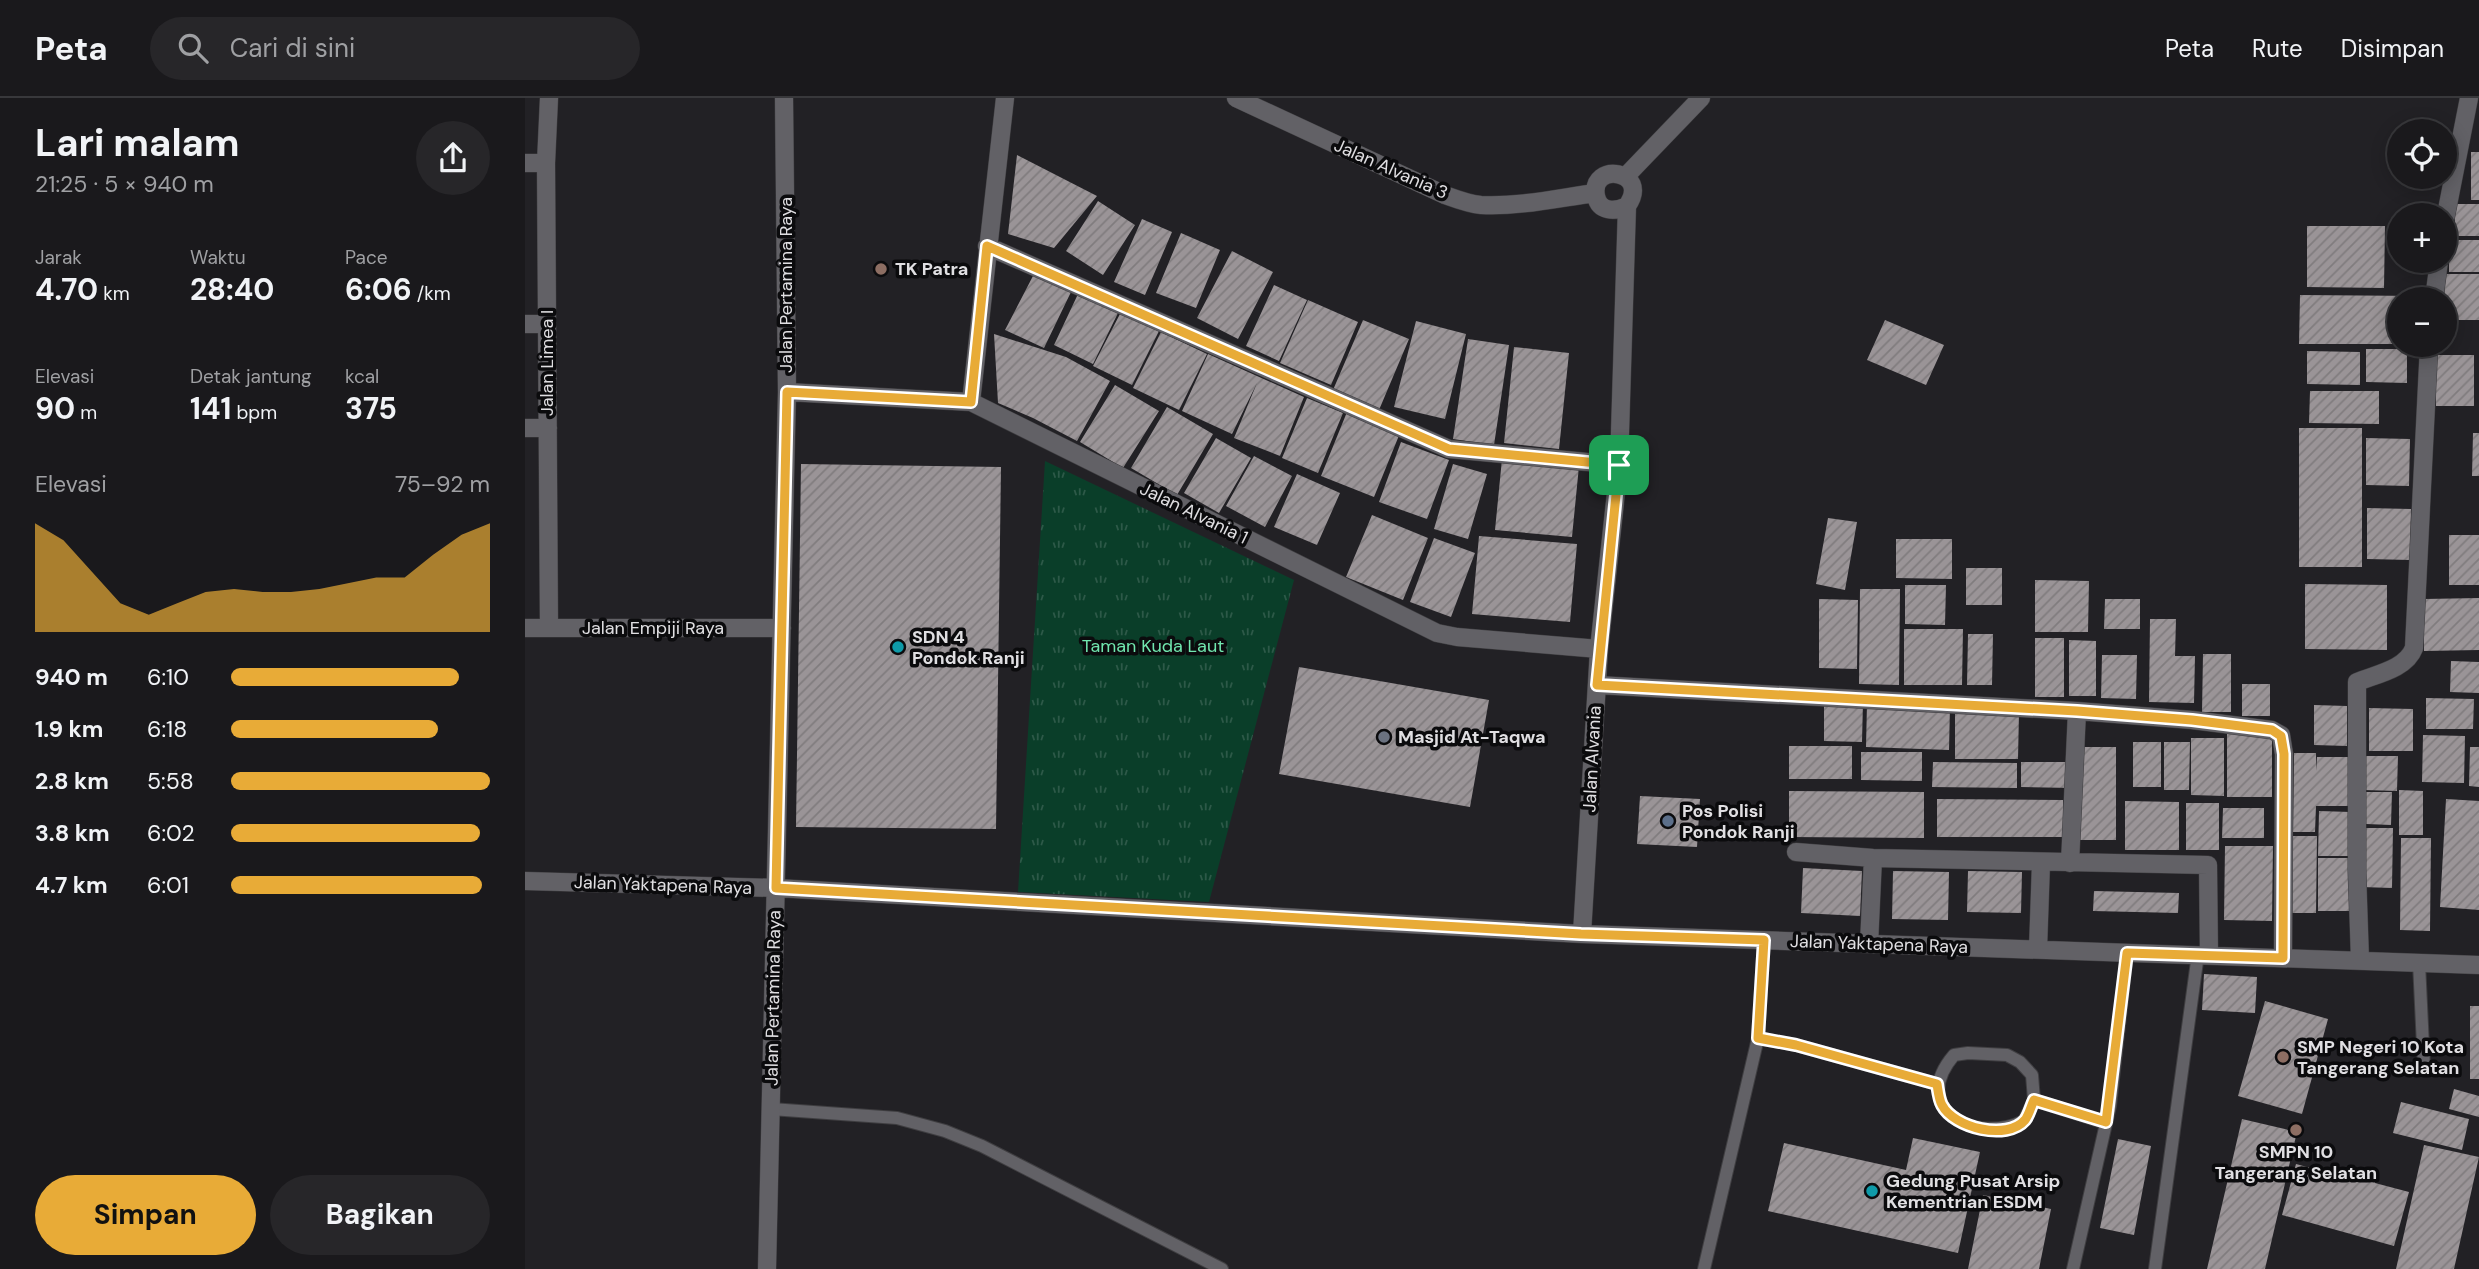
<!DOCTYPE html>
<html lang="id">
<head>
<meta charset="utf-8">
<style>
  body { margin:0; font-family:"DM Sans",sans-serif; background:#272629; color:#f1f3f6; height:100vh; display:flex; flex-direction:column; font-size:26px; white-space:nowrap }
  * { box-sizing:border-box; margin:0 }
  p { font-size:23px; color:#9fa0a3 }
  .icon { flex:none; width:38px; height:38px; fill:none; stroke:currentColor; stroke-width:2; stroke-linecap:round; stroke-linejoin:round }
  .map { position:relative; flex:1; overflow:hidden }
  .drawer { display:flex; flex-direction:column; background:#1a191c; width:525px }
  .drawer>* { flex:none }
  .fabs { position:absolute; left:1862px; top:21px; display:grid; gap:14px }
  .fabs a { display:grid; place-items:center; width:70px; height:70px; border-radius:50%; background:#1a191c; box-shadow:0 4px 18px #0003,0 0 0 2px #38383b; font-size:35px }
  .pin { position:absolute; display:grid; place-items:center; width:60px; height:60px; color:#fff; margin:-30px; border-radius:14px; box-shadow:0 4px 10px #0006 }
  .round { display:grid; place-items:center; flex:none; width:74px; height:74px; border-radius:37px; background:#272629 }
  .summary { display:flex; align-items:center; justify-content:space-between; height:119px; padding:0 35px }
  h1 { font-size:38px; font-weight:700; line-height:52px }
  .metrics { display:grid; grid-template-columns:repeat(3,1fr); gap:10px; height:119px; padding:7px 35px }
  .metrics div { display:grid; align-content:center }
  .metrics b { font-size:30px; font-weight:700 }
  .metrics small { font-size:19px; font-weight:400 }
  .metrics p { font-size:19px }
  .chart { height:196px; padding:14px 35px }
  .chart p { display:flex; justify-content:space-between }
  .chart svg { width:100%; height:126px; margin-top:7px; fill:#e8ab37; opacity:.7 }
  .cta { display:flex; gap:14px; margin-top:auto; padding:14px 35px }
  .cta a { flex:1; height:80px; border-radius:42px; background:#e8ab37; color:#111; font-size:28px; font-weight:700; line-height:80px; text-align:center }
  .cta a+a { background:#272629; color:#f1f3f6 }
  ul { padding:0 35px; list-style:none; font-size:23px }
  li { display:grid; grid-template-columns:112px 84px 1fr; align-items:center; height:52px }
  li i { height:18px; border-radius:9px; background:#e8ab37 }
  header { display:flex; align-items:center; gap:42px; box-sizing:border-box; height:98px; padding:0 35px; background:#1a191c; border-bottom:2px solid #38383b }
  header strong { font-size:33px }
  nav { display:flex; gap:38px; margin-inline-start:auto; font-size:24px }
  .search { width:490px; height:63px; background:#272629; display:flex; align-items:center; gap:18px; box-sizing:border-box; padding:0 24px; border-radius:38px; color:#9fa0a3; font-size:26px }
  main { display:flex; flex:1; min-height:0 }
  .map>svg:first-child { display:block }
  .park { fill:url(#park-tufts) }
  .building { fill:url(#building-hatch) }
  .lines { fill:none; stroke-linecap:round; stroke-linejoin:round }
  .lane-casing { stroke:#3f3e41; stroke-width:14 }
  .street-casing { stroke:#3f3e41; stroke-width:19 }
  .lane { stroke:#626166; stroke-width:12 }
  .street { stroke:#626166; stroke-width:18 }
  .route-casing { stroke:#fff; stroke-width:14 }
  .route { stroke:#e8ab37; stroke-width:9 }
  .education-dot { fill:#8d6e63; stroke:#0b0b0d; stroke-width:2.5 }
  .culture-dot { fill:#0f9aa8; stroke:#0b0b0d; stroke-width:2.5 }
  .worship-dot { fill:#6b7280; stroke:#0b0b0d; stroke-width:2.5 }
  .service-dot { fill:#5c6f8a; stroke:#0b0b0d; stroke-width:2.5 }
  .labels { text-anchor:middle; stroke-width:7; stroke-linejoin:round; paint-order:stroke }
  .street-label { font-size:18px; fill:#e0dfe2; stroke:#0b0b0d }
  .poi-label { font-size:18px; font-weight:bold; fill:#e0dfe2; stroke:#0b0b0d; text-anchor:start }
  .park-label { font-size:18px; fill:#71e7af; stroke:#0b0b0d }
</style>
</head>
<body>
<header>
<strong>Peta</strong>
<div class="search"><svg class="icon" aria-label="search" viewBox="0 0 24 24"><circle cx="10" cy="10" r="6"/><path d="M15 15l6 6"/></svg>Cari di sini</div>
<nav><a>Peta</a><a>Rute</a><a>Disimpan</a></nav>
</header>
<main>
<section class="drawer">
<div class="summary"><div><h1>Lari malam</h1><p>21:25 · 5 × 940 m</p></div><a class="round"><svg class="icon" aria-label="share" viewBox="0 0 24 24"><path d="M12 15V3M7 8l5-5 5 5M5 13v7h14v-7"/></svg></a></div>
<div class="metrics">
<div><p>Jarak</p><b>4.70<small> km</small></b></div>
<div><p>Waktu</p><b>28:40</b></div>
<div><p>Pace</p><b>6:06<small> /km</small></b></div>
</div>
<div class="metrics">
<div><p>Elevasi</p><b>90<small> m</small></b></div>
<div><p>Detak jantung</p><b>141<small> bpm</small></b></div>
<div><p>kcal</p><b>375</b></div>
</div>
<div class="chart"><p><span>Elevasi</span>75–92 m</p>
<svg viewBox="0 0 160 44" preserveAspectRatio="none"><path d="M0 44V6L10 12L20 23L30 34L40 38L50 34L60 30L70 29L80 30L90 30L100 29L110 27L120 25L130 25L140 17L150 10L160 6V44z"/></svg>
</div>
<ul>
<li><b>940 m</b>6:10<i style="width:88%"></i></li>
<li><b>1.9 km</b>6:18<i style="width:80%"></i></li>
<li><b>2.8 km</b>5:58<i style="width:100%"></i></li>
<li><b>3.8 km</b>6:02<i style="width:96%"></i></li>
<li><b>4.7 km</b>6:01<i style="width:97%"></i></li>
</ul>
<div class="cta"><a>Simpan</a><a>Bagikan</a></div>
</section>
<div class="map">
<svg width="1954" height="1171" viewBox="0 0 1954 1171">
  <defs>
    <pattern id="park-tufts" width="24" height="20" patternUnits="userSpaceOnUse" patternTransform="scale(1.75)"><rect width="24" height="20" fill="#0a3e29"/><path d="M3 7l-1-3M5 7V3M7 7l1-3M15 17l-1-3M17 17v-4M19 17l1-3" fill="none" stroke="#2d5948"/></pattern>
    <pattern id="building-hatch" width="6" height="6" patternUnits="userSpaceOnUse" patternTransform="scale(1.75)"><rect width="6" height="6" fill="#9a9497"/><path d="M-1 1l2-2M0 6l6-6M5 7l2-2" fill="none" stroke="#807c7e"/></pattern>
  </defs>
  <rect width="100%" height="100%" fill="#222125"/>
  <path class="park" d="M520,363L769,482L684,804L493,794Z"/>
  <path class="building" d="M1946,54H1954V102H1946Z
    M492,57L572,98L529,150L483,136Z
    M573,103L610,127L578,177L541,153Z
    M1930,106H1954V138H1930Z
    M617,121L647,134L620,197L589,184Z
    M1782,128H1860L1859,190L1782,189Z
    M656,135L695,152L671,210L631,195Z
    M1924,142H1954V174H1924Z
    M707,153L748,174L713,241L672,220Z
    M509,176L546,194L519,250L480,232Z
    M1919,176H1954V222H1920Z
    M749,187L782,202L754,263L721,248Z
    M553,196L593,215L568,266L529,247Z
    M1775,197L1897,198V201H1874V246H1774Z
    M783,202L833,224L806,287L755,265Z
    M596,214L634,233L607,287L568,268Z
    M838,222L884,241L854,312L808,292Z
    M1360,222L1419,247L1401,287L1342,262Z
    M891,223L941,236L920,321L869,309Z
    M636,234L682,256L654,312L608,290Z
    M469,236L541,259L585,283L552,343L508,320L473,305Z
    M943,241L984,247L969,347L928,341Z
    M989,249L1044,255L1034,351L979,345Z
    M1841,251H1882V285L1841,284Z
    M1782,253L1835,254V287L1782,286Z
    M683,256L779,299L755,358L709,340L732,285L707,336L657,313Z
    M1911,257H1949V308H1911Z
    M590,287L634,313L598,370L555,344Z
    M1785,293H1854V326L1784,325Z
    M782,300L818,315L793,375L757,360Z
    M642,309L688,336L652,397L606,370Z
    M822,314L875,335L849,399L796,378Z
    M1774,330H1837V469H1774Z
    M1948,335H1954V378H1947Z
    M691,340L726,360L694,415L659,395Z
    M1841,340L1885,341L1884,388L1841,387Z
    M876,344L924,362L902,421L854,404Z
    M729,358L767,378L740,429L701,408Z
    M977,361L1054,368L1047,439L970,432Z
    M276,366L476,369L471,731L271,729Z
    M928,366L962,376L943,441L909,431Z
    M772,376L815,395L792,447L749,429Z
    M1842,410L1886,411L1885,462L1842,461Z
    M847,417L903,440L878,502L821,479Z
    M1303,420L1332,424L1320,492L1291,486Z
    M1924,437H1954V487H1924Z
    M954,438L1052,446L1045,524L947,516Z
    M909,440L950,455L926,519L885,504Z
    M1371,441H1427V481L1371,480Z
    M1441,470H1477V507H1441Z
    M1510,482L1564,483L1563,534H1510Z
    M1780,486L1862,487V552L1780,551Z
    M1380,487H1421L1420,527L1380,526Z
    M1335,491H1375L1374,587L1334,586Z
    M1954,500V552L1899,553V501Z
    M1294,501L1333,502L1332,571L1294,570Z
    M1580,501H1615V531H1579Z
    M1625,521H1651L1650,558H1670L1669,605L1624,604Z
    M1379,531H1438L1437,587H1379Z
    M1443,536H1468L1467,587H1442Z
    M1510,540H1539V599H1510Z
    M1544,542L1571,543V598H1544Z
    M1678,556H1706V614H1677Z
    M1577,557H1612L1611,601L1576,600Z
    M1926,563L1954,564V595L1925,594Z
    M774,569L964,602L945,709L754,676Z
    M1717,586H1745V618H1717Z
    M1901,600L1949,601L1948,631H1901Z
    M1299,604H1338L1337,644L1299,643Z
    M1342,605L1425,608L1424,652L1341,649Z
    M1789,607L1822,608V648L1789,647Z
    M1844,610L1888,611V653H1844Z
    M1430,614L1494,615L1493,661H1430Z
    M1702,636H1747V699H1702Z
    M1898,637L1940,638L1939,685L1897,684Z
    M1666,640H1699V698L1666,697Z
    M1608,644H1636V689H1608Z
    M1639,644H1665L1664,692H1639Z
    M1264,648H1327V681H1264Z
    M1556,649H1591V742H1555Z
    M1945,649H1954V689L1944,688Z
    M1336,654H1397V683L1336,682Z
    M1769,655H1791V673L1792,659H1825L1824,708H1791L1790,734H1768Z
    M1839,658H1873L1872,693L1838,692Z
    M1408,664L1492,665V690L1407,689Z
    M1496,664H1547V690L1496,689Z
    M1874,692L1898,693V737H1874Z
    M1264,693L1399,694V740L1264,739Z
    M1841,694H1867L1866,727L1841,726Z
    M1115,698L1175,701L1172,749L1112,746Z
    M1412,701L1538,702V739H1412Z
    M1921,701L1954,703V812L1915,809Z
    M1600,703L1654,704V752H1600Z
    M1661,705H1694V752H1661Z
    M1698,710H1739V740H1697Z
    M1794,713L1826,714V758H1793Z
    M1837,730H1868L1867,790L1836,789Z
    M1764,738H1792L1791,815H1763Z
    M1876,740H1906L1905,833L1875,832Z
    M1700,748H1748L1747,823L1699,822Z
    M1793,760H1829V813H1793Z
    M1278,770L1337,773L1335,818L1276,815Z
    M1368,773L1424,774L1423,822L1367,821Z
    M1443,773L1497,774L1496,815L1442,814Z
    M1569,793L1654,795L1653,815L1568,813Z
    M1679,876L1732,879L1730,915L1677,912Z
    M1740,903L1803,921L1777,1016L1713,998Z
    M1945,908H1954V981H1945Z
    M1929,991L1954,998V1019L1924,1011Z
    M1876,1004L1944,1021L1937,1052L1868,1035Z
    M1717,1021L1772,1034L1740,1171H1682Z
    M1388,1040L1455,1054L1433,1155L1243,1113L1259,1045L1381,1072Z
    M1593,1041L1626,1048L1609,1137L1575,1130Z
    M1899,1047L1954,1059L1929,1171H1871Z
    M1771,1066L1823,1080L1825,1073L1851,1080L1850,1085L1884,1094L1869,1148L1757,1117Z
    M1458,1097L1526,1111L1514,1171H1443Z"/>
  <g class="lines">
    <g class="lane-casing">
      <path id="lane" d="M1894,865L1899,969
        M1233,940L1271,947L1412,986
        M1443,955L1482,957L1495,964L1507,977L1509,1002L1499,1023C1449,1047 1383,1011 1429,957Z
        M1509,1002L1581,1025
        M246,1011L372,1020L420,1033L457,1048L697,1171
        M1179,1171L1233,940L1239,842
        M1548,1171L1585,1008L1602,855
        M1630,1171L1673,856"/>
    </g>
    <g class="street-casing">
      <path id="street" d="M711,0L920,97C931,101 944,106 956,107C994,109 1033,100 1070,95
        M0,65H21
        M1101,78L1176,0
        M1920,122L1944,0
        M462,148L924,351L1094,367
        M1909,201L1914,163
        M0,226H22
        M262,294L446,304L912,535L932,539L1074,551
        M446,304L480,0
        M0,330H23
        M0,530H257
        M24,530L21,65L24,0
        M1072,587L1552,613L1667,622L1747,632L1756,637L1759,656L1758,860
        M1271,754L1348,760L1683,767L1684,857
        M1545,765L1552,613
        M0,783L251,790L1057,836L1954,867
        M1057,836L1074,551L1094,367L1102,108C1127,72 1064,63 1071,98C1074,114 1090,114 1102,108
        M1344,846L1348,760
        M1513,851L1516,765
        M1835,862L1832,773V584C1852,576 1881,571 1889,550L1904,247
        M242,1171L262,294L259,0"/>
    </g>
    <use href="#lane" class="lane"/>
    <use href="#street" class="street"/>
  </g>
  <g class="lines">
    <g class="route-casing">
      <path id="route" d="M462,148L924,351L1094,367L1072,587L1552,613L1667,622L1747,632L1756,638L1759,656L1758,860L1602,855L1581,1024L1509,1002C1506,1008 1504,1017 1500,1022C1482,1043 1429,1030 1417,1007C1414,1002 1413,992 1412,986L1271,947L1233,940L1239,842L1056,836L251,790L262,294L446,304Z"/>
    </g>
    <use href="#route" class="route"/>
  </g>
  <g class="education-dot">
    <circle cx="356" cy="171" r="7"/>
    <circle cx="1758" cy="959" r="7"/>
    <circle cx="1771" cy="1032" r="7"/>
  </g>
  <g class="culture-dot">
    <circle cx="373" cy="549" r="7"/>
    <circle cx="1347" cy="1093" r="7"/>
  </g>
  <circle class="worship-dot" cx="859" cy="639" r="7"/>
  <circle class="service-dot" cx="1143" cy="723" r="7"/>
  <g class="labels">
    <g class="street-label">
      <text transform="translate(866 71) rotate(24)" y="6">Jalan Alvania 3</text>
      <text transform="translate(261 187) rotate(-90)" y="6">Jalan Pertamina Raya</text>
      <text transform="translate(22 265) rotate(-90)" y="6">Jalan Limea I</text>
      <text transform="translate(669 415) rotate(26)" y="6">Jalan Alvania 1</text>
      <text x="128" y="536">Jalan Empiji Raya</text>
      <text transform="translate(1067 661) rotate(-87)" y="6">Jalan Alvania</text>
      <text transform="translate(138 787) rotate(2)" y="6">Jalan Yaktapena Raya</text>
      <text transform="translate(1354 846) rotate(2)" y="6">Jalan Yaktapena Raya</text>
      <text transform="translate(248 900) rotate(-89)" y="6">Jalan Pertamina Raya</text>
    </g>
    <g class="poi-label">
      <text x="370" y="177">TK Patra</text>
      <text x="387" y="545">SDN 4<tspan x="387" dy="21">Pondok Ranji</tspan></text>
      <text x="873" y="645">Masjid At-Taqwa</text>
      <text x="1157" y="719">Pos Polisi<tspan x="1157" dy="21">Pondok Ranji</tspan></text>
      <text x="1772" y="955">SMP Negeri 10 Kota<tspan x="1772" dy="21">Tangerang Selatan</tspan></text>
      <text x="1771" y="1060" text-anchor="middle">SMPN 10<tspan x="1771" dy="21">Tangerang Selatan</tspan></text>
      <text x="1361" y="1089">Gedung Pusat Arsip<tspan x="1361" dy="21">Kementrian ESDM</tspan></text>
    </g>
    <g class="park-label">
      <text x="628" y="554">Taman Kuda Laut</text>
    </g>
  </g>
</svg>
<div class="fabs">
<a><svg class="icon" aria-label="locate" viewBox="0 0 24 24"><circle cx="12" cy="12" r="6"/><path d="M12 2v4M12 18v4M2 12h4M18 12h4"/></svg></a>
<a>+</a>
<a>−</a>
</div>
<div class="pin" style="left:1094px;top:367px;background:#1e9e55"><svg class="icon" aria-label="arrive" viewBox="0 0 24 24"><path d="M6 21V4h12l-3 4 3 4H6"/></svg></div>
</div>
</main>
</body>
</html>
